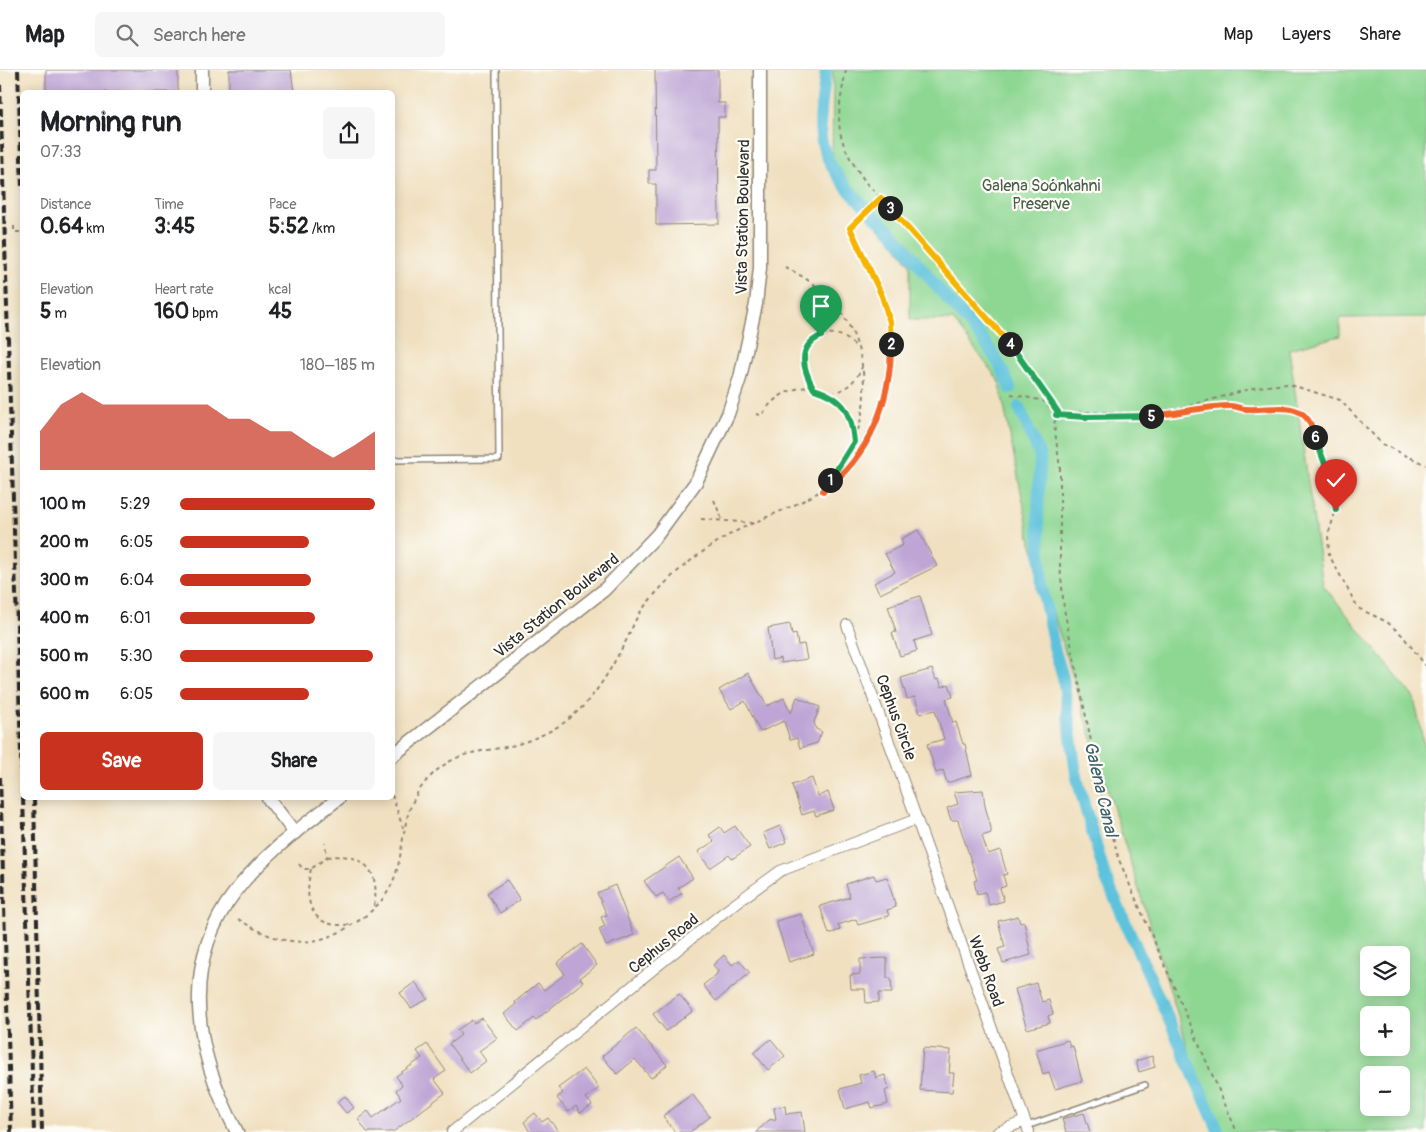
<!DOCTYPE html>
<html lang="en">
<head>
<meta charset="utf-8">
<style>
  body { margin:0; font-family:Pangolin,sans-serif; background:#f6f6f6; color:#202124; height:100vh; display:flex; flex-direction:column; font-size:19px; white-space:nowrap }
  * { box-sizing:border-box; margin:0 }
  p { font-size:16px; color:#757577 }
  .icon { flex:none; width:28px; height:28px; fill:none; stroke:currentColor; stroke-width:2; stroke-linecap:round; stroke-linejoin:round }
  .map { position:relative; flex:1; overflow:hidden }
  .drawer { position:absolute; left:20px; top:20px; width:375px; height:710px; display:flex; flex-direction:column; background:#fff; border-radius:8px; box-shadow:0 2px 12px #0003 }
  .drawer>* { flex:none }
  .buttons { position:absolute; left:1360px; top:876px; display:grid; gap:10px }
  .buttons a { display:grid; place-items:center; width:50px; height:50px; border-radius:8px; background:#fff; box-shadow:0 2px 12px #0003; font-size:25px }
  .pin { position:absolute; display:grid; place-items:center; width:42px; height:42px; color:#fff; margin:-51px -21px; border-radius:50% 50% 50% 0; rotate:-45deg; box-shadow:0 0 5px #0007 }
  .pin .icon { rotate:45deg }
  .km { position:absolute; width:25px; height:25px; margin:-12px; border-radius:50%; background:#222; color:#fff; font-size:14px; line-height:25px; text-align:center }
  .round { display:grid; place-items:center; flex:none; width:52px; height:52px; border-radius:8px; background:#f6f6f6 }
  .headline { display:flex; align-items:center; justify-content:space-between; height:85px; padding:0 20px }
  h1 { font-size:28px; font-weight:800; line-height:38px }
  .metrics { display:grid; grid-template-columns:repeat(3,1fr); gap:8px; height:85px; padding:5px 20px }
  .metrics div { display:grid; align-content:center }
  .metrics b { font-size:21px; font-weight:800 }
  .metrics small { font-size:14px; font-weight:400 }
  .metrics p { font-size:14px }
  .chart { height:140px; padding:10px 20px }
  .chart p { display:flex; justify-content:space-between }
  .chart svg { width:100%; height:90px; margin-top:5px; fill:#c8321e; opacity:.7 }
  .cta { display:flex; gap:10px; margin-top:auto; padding:10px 20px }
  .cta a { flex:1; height:58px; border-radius:8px; background:#c8321e; color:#fff; font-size:20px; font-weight:800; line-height:58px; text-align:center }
  .cta a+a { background:#f6f6f6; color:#202124 }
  ul { padding:0 20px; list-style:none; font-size:16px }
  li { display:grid; grid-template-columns:80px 60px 1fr; align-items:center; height:38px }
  li i { height:12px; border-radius:6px; background:#c8321e }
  header { display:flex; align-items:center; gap:30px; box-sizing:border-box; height:70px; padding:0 25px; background:#fff; border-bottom:1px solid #e0e0e0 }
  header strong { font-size:24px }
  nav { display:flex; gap:28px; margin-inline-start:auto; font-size:18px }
  .search { width:350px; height:45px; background:#f6f6f6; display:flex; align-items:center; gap:12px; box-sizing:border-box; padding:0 18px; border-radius:8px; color:#757577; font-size:19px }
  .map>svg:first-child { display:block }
  .green { fill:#8ed793; stroke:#5c815f; fill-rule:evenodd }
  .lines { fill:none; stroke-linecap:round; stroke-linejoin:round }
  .canal { stroke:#5ec2dc; stroke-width:12 }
  .building { fill:#bea5d5 }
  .service-casing { stroke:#8e8676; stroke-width:8 }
  .minor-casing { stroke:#8e8676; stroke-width:12 }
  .tertiary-casing { stroke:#8e8676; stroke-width:15 }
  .path { stroke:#8e8676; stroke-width:2; stroke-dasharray:4 4; stroke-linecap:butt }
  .service { stroke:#fff; stroke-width:5 }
  .minor { stroke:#fff; stroke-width:10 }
  .tertiary { stroke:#fff; stroke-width:12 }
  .rail { stroke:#2b2b2b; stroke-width:4; stroke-dasharray:8 4; stroke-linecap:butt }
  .split-1-casing { stroke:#fff; stroke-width:10 }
  .split-2-casing { stroke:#fff; stroke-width:10 }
  .split-3-casing { stroke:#fff; stroke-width:10 }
  .split-4-casing { stroke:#fff; stroke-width:10 }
  .split-5-casing { stroke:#fff; stroke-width:10 }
  .split-6-casing { stroke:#fff; stroke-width:10 }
  .split-7-casing { stroke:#fff; stroke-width:10 }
  .split-1 { stroke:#22a559; stroke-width:6 }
  .split-2 { stroke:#f0652b; stroke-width:6 }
  .split-3 { stroke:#f5b400; stroke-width:6 }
  .split-4 { stroke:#f5b400; stroke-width:6 }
  .split-5 { stroke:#22a559; stroke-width:6 }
  .split-6 { stroke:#f0652b; stroke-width:6 }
  .split-7 { stroke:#22a559; stroke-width:6 }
  .labels { text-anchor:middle; stroke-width:4.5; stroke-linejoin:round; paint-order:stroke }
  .park-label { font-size:16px; fill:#495f4a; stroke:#fdfcf7 }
  .street-label { font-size:16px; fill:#2b2b2b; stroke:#fdfcf7 }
  .water-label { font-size:18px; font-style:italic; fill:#3d6069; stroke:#fdfcf7 }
</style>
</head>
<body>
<header>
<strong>Map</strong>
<div class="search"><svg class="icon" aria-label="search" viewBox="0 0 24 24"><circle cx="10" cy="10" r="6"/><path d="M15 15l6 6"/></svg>Search here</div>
<nav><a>Map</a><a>Layers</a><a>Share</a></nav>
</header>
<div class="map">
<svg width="1426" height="1062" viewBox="0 0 1426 1062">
  <rect width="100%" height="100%" fill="#fdfcf7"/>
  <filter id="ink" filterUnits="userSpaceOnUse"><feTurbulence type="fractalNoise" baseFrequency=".02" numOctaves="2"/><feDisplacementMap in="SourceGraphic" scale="10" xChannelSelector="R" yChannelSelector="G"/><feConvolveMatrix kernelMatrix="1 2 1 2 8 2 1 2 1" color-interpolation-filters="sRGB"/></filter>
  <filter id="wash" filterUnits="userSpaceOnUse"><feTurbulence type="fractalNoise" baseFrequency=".0096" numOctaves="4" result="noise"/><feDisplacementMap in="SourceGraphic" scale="20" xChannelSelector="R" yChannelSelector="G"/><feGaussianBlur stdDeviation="1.12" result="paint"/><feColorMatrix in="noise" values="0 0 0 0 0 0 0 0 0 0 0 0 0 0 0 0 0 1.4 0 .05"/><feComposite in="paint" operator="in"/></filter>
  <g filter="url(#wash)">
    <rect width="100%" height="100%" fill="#f0e0c0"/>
    <path class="green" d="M833,0H1426V208L1424,221L1426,247L1340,248V266L1289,279L1323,515L1414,628L1426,684V1062H1214L1031,472L999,311L953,250H910V194L832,90ZM1369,885H1401V918H1369ZM1369,945H1401V978H1369ZM1369,1005H1401V1038H1369Z"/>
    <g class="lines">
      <path class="canal" d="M826,0C824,24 816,52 823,76C835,115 869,139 896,167C911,183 923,200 937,217C964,249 996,277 1010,318
        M1019,337L1040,386L1038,443L1042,517L1054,577L1063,607L1076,704L1084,734L1106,809L1219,1062"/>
    </g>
    <g id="blocks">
      <path class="building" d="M46,0H178V22H46Z
        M229,0H291L294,22H229Z
        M655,0H718V33H725V47H718L719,154L656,155V114H649V100H656Z
        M918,460L937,496L880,524L874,513L895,502L885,484L903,475L901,469Z
        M920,526L932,565L914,571L917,581L900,586L892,563L896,562L888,536Z
        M790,554L792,565L796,564L798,575L804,574L807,589L781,593L780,588L772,590L768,558Z
        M932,599L936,610L939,609L942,617L949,614L953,627L946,629L953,653L956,652L963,674H965L972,705L947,713L943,700L936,703L927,674L944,669L935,640L920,644L915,627L907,629L901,608Z
        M748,603L767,636L784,628L791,643L797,627L820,637L814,652L816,659L822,662L817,673L800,678L797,668L790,670L784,651L760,662L745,631L731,639L719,620Z
        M812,708L818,726L828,722L834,740L816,746L814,741L802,745L792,715Z
        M983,720L985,736L991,758V763L982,766L988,784L1000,780L1007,804L1003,805L1006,816L1000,818L1004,831L989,835L985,822L977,824L974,811L977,810L958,750H951L947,738L958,734L954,722Z
        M735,756L750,777L732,789L729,785L710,798L698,782L714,771L709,765L720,757L724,763Z
        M780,756L787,772L770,779L763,763Z
        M679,787L693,808L678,818L682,823L669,832L663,823L656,827L644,811Z
        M874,805L876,810L887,807L896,837L887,840L889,846L858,855L856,849L838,855L840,860L829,864L820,836L850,827L846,814Z
        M507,810L520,830L500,843L487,823Z
        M615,815L634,865L606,876L599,859L605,856L601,847L607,845L597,823Z
        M801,844L814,884L789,892L776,851Z
        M1018,846L1020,853L1024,852L1031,885L1003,893L998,879L1005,877L998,851Z
        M582,874L597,895L580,908L583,912L536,950L534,948L518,961L504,944L516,934L515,932L538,913L544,920L565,904L557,893Z
        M724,885L732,895L739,890L750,903L716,931L703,915L716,905L718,901L713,895Z
        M887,888V908H891L892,923H879V932L866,933L865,919H851L850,905L860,904V889Z
        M415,912L428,929L411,938L400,923Z
        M1036,913L1042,932L1049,930L1053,944L1048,946L1050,953L1027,959L1015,919Z
        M679,924L693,941L666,961L653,944Z
        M482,948L497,968L479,981L486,991L470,1003L449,974L461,965L457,960L472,950L474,953Z
        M636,958L667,995L651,1008L635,989L617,1004L602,986Z
        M771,969L785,986L768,1000L754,983Z
        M1068,970L1070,977L1073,976L1082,1011L1055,1019L1049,1002L1043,1004L1036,980Z
        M427,974L446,1001L434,1009L445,1023L393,1062H367L358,1049L368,1041L373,1048L401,1028L396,1020L402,1015L396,1006L422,988L417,981Z
        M923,978L951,980L949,1003H954L952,1022L920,1020Z
        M1152,986L1155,997L1139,1002L1136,991Z
        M584,999L599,1018L586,1028L592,1035L580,1043L576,1036L568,1042L557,1028L563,1023L558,1018Z
        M874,1001L876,1008L885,1005L889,1019L885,1021L888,1034L872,1038L870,1032L845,1039L840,1019L861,1013L859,1005Z
        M692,1024L710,1047L690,1062H675L663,1046Z
        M345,1026L354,1038L346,1043L337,1032Z
        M785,1036L786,1044L802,1042L805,1062H756L769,1050L776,1049L774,1038Z
        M535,1043L542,1052L548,1048L559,1062H530L524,1052Z
        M1084,1043L1090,1062H1066L1062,1049Z"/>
    </g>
  </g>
  <g filter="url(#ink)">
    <use href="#blocks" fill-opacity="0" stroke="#8e8676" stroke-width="1"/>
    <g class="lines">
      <g class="service-casing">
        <path id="service" d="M392,390L499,389L496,0
          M1027,1056L1145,1015"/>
      </g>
      <g class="minor-casing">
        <path id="minor" d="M847,555L1029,1062
          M452,1062L724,842L780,801L917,749
          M998,1062L1025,1051"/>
      </g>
      <g class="tertiary-casing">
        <path id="tertiary" d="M202,22V0
          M392,686L604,520L657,465L696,412L728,344L740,308L756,234L760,198V0
          M268,728L295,763
          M237,1062C196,985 178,896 235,822C263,785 303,756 339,728"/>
      </g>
      <path class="path" d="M846,0C835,55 834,68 867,114C912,160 956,209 998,259C1020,285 1037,314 1058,342L1145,343L1178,339L1257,317L1288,314L1340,330L1382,374L1426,395
        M14,156V162H22
        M785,197C805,207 826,221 839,239C866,276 872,331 853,373C845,389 834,403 825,418
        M814,319C809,310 803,300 803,290C803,274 820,262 835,264C845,266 851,272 858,278
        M831,323C846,321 856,311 862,297
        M1011,324L1044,331L1056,345L1086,347L1176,345L1232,336L1246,339L1280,336L1298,342L1312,354L1316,372L1332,413L1336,440L1328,465L1329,485L1358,538L1387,552L1402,565L1426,596
        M1058,342L1054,354L1060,398V495L1064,539L1102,725L1119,790L1237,1062
        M756,344L762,345C776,320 812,307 836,327C848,338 852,354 853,369
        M714,430L723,452
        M701,449L752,453
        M392,725L403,758
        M327,787C363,782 381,800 374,836
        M299,794L303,799H311L327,787L325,773
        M311,799C303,832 311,861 352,854
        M238,849C276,873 309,882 350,856C364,848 378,837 387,823C410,786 394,743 430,707C457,679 481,683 515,675C533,670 550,662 565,652C595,630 610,600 627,569C631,561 634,552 639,544C651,527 668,509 684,496C704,480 726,465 749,455C806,429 841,422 872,361C898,311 896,252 872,202C865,187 854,174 849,158L881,128"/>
      <use href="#service" class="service"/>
      <use href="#minor" class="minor"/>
      <use href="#tertiary" class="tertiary"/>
      <path class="rail" d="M18,0L22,118
        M0,14L22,715
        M0,707L11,1062
        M23,728L34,1062
        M34,728L42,1062"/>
    </g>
  </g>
  <g class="lines" filter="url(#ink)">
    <g class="split-1-casing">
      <path id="split-1" d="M821,266C796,277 803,300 814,319C843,328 851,341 854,372L830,410"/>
    </g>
    <g class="split-2-casing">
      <path id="split-2" d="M830,410L823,421C870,386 891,331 891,274"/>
    </g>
    <g class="split-3-casing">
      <path id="split-3" d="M890,138L881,128L850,158L882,226L890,252L891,274"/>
    </g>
    <g class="split-4-casing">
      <path id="split-4" d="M890,138L1010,274"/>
    </g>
    <g class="split-5-casing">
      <path id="split-5" d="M1010,274L1058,342L1056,345L1086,347L1151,346"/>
    </g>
    <g class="split-6-casing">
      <path id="split-6" d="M1151,346C1177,344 1204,336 1231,336C1236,336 1241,339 1246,339C1275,341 1306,326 1315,367"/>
    </g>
    <g class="split-7-casing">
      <path id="split-7" d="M1315,367L1332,413L1336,440"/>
    </g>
    <use href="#split-1" class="split-1"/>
    <use href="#split-2" class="split-2"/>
    <use href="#split-3" class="split-3"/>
    <use href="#split-4" class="split-4"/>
    <use href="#split-5" class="split-5"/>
    <use href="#split-6" class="split-6"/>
    <use href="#split-7" class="split-7"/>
  </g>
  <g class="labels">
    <g class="park-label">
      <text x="1041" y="121">Galena Soónkahni<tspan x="1041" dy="18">Preserve</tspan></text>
    </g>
    <g class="street-label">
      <text transform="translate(742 147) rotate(-89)" y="6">Vista Station Boulevard</text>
      <text transform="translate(556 535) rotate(-39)" y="6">Vista Station Boulevard</text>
      <text transform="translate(897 647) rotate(70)" y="6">Cephus Circle</text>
      <text transform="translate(663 873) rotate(-39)" y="6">Cephus Road</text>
      <text transform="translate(987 901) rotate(70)" y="6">Webb Road</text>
    </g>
    <g class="water-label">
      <text transform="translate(1101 719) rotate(77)" y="6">Galena Canal</text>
    </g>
  </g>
</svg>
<div class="buttons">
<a><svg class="icon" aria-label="layers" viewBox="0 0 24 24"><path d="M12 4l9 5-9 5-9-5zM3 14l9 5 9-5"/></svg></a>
<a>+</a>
<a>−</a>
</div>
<div class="pin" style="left:821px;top:266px;background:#1e9e55"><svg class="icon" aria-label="arrive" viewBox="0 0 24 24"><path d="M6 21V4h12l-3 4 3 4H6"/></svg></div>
<div class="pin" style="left:1336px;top:440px;background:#d93025"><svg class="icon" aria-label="check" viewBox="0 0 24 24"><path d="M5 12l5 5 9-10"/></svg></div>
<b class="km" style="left:830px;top:410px">1</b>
<b class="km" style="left:891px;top:274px">2</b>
<b class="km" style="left:890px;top:138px">3</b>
<b class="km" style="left:1010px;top:274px">4</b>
<b class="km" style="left:1151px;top:346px">5</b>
<b class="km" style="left:1315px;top:367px">6</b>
<section class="drawer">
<div class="headline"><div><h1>Morning run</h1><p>07:33</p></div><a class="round"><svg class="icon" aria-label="share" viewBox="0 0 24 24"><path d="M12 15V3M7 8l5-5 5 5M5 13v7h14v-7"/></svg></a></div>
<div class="metrics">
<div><p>Distance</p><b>0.64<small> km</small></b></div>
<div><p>Time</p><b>3:45</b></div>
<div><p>Pace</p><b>5:52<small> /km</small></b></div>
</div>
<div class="metrics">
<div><p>Elevation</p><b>5<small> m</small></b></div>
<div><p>Heart rate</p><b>160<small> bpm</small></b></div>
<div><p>kcal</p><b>45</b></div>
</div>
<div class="chart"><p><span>Elevation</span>180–185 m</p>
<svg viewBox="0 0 160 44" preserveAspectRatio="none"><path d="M0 44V25L10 12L20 6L30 12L40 12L50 12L60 12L70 12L80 12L90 19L100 19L110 25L120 25L130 32L140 38L150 32L160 25V44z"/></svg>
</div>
<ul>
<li><b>100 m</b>5:29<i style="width:100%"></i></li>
<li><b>200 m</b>6:05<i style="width:66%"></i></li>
<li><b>300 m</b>6:04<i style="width:67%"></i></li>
<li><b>400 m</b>6:01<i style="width:69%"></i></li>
<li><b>500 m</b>5:30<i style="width:99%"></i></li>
<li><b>600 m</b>6:05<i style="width:66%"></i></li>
</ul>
<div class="cta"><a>Save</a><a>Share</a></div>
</section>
</div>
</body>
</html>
